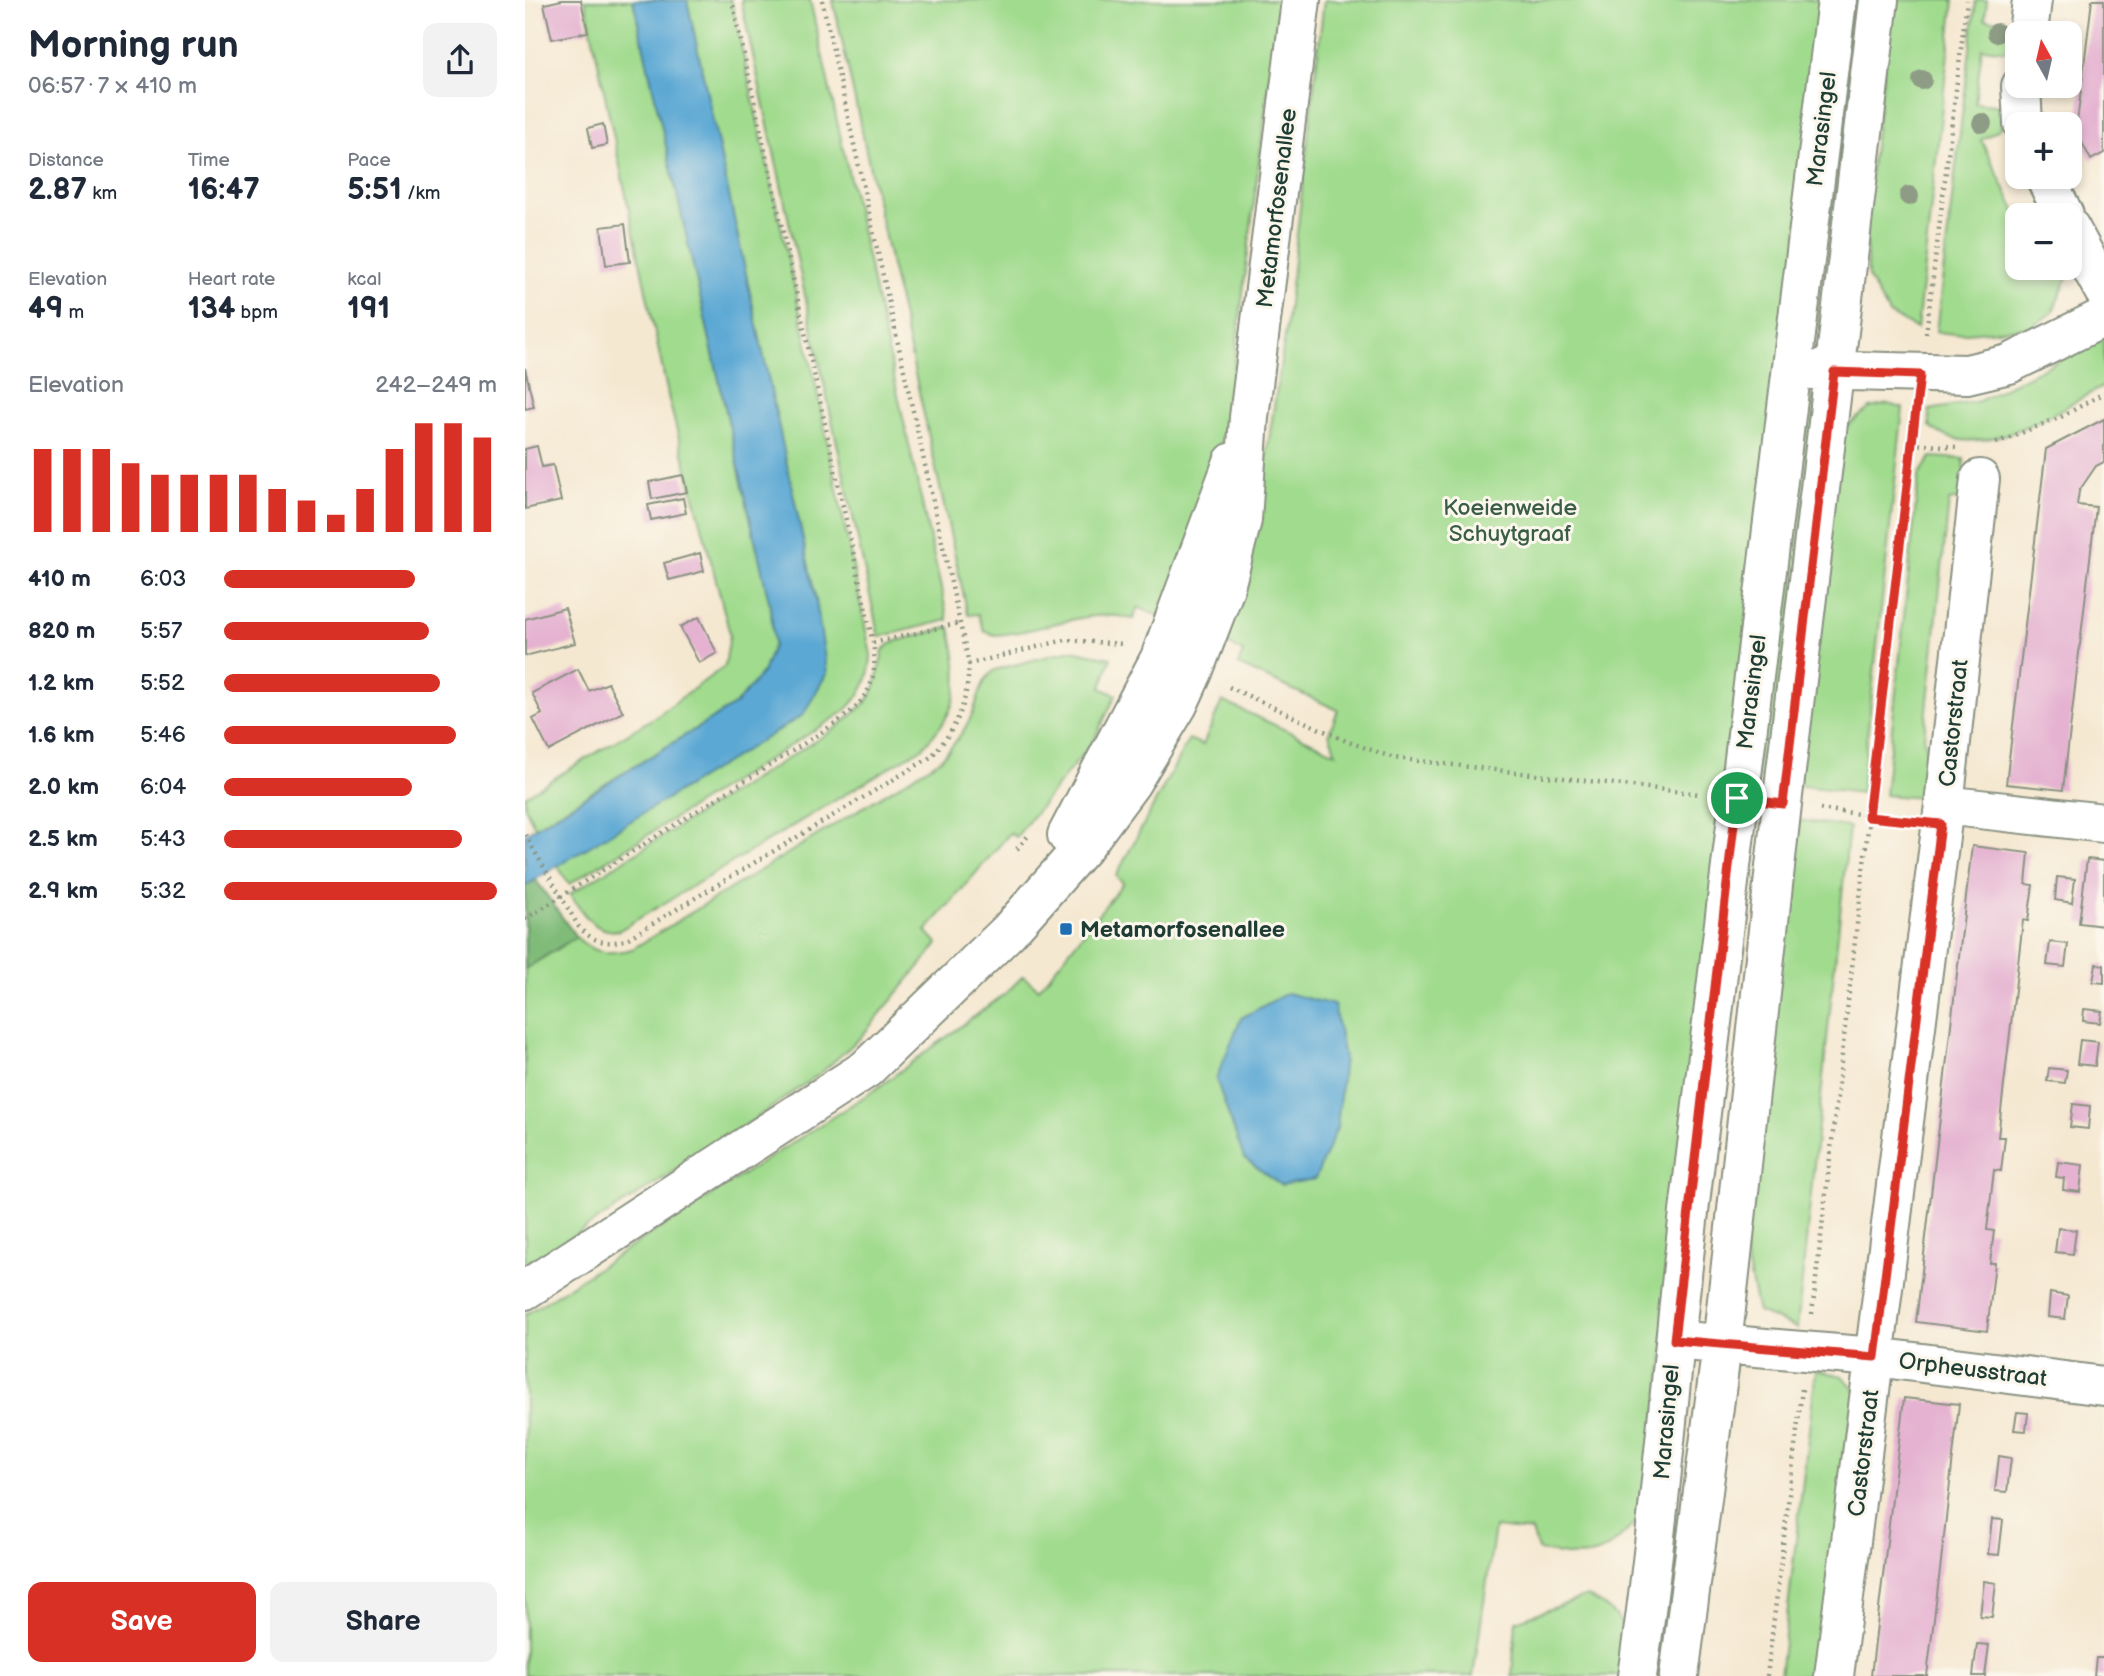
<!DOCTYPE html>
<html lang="en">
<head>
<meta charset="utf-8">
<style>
  body { margin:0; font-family:"Balsamiq Sans",sans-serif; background:#f2f2f3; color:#1f2937; height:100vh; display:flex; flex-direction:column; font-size:26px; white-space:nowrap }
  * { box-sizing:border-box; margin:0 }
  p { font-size:23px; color:#747a83 }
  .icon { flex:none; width:38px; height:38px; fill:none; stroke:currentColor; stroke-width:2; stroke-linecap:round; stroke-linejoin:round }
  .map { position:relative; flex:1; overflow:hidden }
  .sheet { display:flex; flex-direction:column; background:#fff; width:525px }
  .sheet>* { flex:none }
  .needle { width:46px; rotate:352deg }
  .buttons { position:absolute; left:1480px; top:21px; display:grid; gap:14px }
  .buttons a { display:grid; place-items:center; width:77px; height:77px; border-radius:14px; background:#fff; box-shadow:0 4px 10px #0003; font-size:35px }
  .pin { position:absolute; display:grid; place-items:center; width:60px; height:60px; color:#fff; margin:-30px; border:4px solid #fff; border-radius:50%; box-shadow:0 2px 7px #0007 }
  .round { display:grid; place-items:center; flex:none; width:74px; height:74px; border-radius:14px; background:#f2f2f3 }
  .summary { display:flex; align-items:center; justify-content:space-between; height:119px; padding:0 28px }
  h1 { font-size:38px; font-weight:600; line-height:52px }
  .figures { display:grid; grid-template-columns:repeat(3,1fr); gap:10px; height:119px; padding:7px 28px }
  .figures div { display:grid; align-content:center }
  .figures b { font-size:30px; font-weight:600 }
  .figures small { font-size:19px; font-weight:400 }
  .figures p { font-size:19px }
  .chart { height:196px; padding:14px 28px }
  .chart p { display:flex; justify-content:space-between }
  .chart svg { width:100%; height:126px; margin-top:7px; stroke:#d93025; stroke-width:6 }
  .button { display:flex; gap:14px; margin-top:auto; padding:14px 28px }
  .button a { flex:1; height:80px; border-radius:14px; background:#d93025; color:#fff; font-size:28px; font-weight:600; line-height:80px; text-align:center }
  .button a+a { background:#f2f2f3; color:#1f2937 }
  ul { padding:0 28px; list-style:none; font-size:23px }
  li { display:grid; grid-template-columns:112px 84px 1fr; align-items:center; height:52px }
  li i { height:18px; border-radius:9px; background:#d93025 }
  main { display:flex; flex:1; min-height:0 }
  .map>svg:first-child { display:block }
  .green { fill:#a1db8e; stroke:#608c61; stroke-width:2 }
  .forest { fill:#80bb79; stroke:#507c56; stroke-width:2 }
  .water { fill:#5ba8d4; stroke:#3d7284; stroke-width:2 }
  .building { fill:#e5b3d1 }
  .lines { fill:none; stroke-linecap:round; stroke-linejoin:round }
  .minor-casing { stroke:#8a9282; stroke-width:42 }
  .major-casing { stroke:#8a9282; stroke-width:42 }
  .path { stroke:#8a9282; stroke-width:4.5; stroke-dasharray:2 5; stroke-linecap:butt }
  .minor { stroke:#fff; stroke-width:38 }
  .major { stroke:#fff; stroke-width:38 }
  .tree { fill:#8e9c85 }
  .route-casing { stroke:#fff; stroke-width:14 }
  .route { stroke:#d93025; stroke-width:9 }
  .poi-dot { fill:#1f6fb2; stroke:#fbf7ec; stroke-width:2.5 }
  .labels { text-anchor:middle; stroke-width:6; stroke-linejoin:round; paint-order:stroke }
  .street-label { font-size:23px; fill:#1f3d34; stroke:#fbf7ec }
  .park-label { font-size:23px; fill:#395d46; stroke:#fbf7ec }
  .poi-label { font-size:23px; font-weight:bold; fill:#1f3d34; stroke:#fbf7ec; text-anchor:start }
</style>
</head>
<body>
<main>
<section class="sheet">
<div class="summary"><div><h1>Morning run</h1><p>06:57 · 7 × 410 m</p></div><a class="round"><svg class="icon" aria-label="share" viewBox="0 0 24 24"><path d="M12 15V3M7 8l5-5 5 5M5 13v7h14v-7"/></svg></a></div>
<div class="figures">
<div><p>Distance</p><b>2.87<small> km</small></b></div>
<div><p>Time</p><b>16:47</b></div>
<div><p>Pace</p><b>5:51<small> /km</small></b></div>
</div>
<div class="figures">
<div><p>Elevation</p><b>49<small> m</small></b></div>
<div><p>Heart rate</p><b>134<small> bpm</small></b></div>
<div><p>kcal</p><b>191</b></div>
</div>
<div class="chart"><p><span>Elevation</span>242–249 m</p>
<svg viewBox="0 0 160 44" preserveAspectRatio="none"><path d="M5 44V15M15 44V15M25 44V15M35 44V20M45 44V24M55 44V24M65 44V24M75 44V24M85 44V29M95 44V33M105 44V38M115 44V29M125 44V15M135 44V6M145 44V6M155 44V11"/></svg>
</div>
<ul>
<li><b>410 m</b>6:03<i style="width:70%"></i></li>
<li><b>820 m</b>5:57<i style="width:75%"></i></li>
<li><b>1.2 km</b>5:52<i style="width:79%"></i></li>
<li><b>1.6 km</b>5:46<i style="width:85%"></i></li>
<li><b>2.0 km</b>6:04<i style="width:69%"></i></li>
<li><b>2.5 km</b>5:43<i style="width:87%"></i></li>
<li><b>2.9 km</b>5:32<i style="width:100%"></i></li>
</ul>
<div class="button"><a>Save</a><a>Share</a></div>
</section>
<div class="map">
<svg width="1579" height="1676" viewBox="0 0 1579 1676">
  <rect width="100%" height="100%" fill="#fbf7ec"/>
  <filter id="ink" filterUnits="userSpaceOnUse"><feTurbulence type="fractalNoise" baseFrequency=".0143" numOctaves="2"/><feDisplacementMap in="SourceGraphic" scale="14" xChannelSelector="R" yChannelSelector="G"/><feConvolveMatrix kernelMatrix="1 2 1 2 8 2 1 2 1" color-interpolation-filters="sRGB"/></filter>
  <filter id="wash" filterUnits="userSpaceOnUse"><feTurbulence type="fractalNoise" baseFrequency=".00686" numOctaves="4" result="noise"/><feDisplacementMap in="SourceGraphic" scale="28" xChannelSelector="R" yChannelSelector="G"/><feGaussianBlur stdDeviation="1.57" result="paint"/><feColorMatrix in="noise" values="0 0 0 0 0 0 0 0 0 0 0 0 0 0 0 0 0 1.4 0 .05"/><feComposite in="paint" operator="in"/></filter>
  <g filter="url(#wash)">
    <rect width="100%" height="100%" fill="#f5e8d1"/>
    <path class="green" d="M60,0H108L246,610L249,644L238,673L211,704L10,827L0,807V796L130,717L200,666L205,634L144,400Z
      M162,0H206L287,367L346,655C345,680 337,695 319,712L44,884L32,865L278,715L291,600Z
      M216,0H285L423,620L354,637Z
      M308,0H754L704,406L685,489L640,619L613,607L608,619C560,606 517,633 470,635L459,631L453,614L443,615Z
      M799,0H1301L1120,1513C1077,1556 1075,1563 1013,1550L1007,1531L970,1527L948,1676H0V1315L351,1089L481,993L498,976L514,989L598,883L591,876L664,739L678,745L697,701L811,753L804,733L813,710L713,665L718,652L693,639L737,485L761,329Z
      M1368,0H1429L1392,329L1364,314L1343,277L1340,215Z
      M1451,0H1462L1460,19L1487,23L1484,51L1457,48L1450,103L1478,106L1476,128L1456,140L1493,216V268H1541L1543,276L1527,313L1505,327L1431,334L1411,332Z
      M1579,337V386C1536,408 1450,468 1405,426L1404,410L1454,401Z
      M1293,391L1249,779L1230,777L1274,430Z
      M1363,404L1378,408L1336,793L1270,785L1315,431L1345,408Z
      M1406,457L1439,459L1441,498L1424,501L1399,739L1408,775L1397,798L1360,795L1394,475Z
      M425,627C436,682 438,706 397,748L93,931C67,932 58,913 45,894L311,728C351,695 348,700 358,650L368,642Z
      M546,650L586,658L576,688L591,695L569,740L491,837L485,833L401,931L413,944L336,1037L297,1072L201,1139L0,1266V969L51,937C69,954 83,955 107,949L415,760C427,747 437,735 445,719C454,702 454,681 470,670Z
      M1271,820L1324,827L1272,1328L1233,1312L1219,1248Z
      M1291,1370L1317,1376L1333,1393L1298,1676H1255Z
      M1062,1596C1103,1618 1105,1631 1099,1676H987L991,1621Z"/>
    <path class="forest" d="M11,880L51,937L0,969V887Z"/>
    <path class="water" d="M108,0H162L291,600L302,673L278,715L0,886V834L211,704L238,672L249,644L246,610Z
      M762,993L809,1005L819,1057L812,1128L790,1179L756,1185L719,1158L691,1079L716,1018Z"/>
    <g id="blocks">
      <path class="building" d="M37,0H56L63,32L27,39L19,4Z
        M1567,0H1579V153L1566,160L1551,131Z
        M78,124L82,145L67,148L63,128Z
        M100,224L105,262L81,265L76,227Z
        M0,368L9,407L0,409Z
        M1579,419V462L1571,466L1554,491L1552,505L1571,507L1538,790L1481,784L1521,449Z
        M12,446L17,467L28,465L36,501L0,509V449Z
        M158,475L162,492L127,499L124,482Z
        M158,498L161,513L126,520L123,505Z
        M175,553L179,571L144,580L139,563Z
        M40,608L50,643L0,656V619Z
        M174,617L192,653L174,663L155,627Z
        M53,669L64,691L83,683L98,712L24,751L8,719L17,714L7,693Z
        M1447,846L1504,853L1501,884L1508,885L1503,921L1498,920L1473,1137H1480L1476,1171L1469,1170L1462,1230L1469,1231L1465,1263H1470L1462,1331L1391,1322Z
        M1562,859L1579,861V926L1554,923Z
        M1532,877L1550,879L1547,903L1530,900Z
        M1525,942L1543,944L1540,967L1522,965Z
        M1571,964L1579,965V983L1568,982Z
        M1559,1009L1577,1011L1575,1023L1558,1021Z
        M1555,1040L1573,1042L1570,1066L1552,1064Z
        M1524,1068L1542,1070L1540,1083L1522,1081Z
        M1548,1104L1565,1106L1563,1129L1545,1127Z
        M1533,1162L1558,1165L1555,1192L1538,1190L1539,1178L1531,1177Z
        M1533,1228L1551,1230L1548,1254L1530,1252Z
        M1525,1293L1543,1296L1540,1319L1523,1317Z
        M1379,1398L1434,1404L1416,1562L1402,1676H1346Z
        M1492,1412L1503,1413L1501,1431L1489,1430Z
        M1474,1456L1486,1458L1482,1492L1470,1491Z
        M1467,1519L1478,1520L1474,1555L1463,1554Z
        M1459,1581L1471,1583L1467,1617L1455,1616Z
        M1452,1644L1464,1645L1460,1676H1448Z
        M1571,1658H1579V1676H1569Z"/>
    </g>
  </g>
  <g filter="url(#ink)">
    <use href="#blocks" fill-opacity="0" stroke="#8a9282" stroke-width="2"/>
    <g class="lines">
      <g class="minor-casing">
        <path id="minor" d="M1503,33L1507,0
          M1496,86L1498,124
          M1520,177L1539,215
          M1545,228L1579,291
          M1286,370L1442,374L1484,364L1579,317
          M1419,805L1579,823
          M1171,1342L1350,1357L1579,1386
          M1112,1676C1136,1514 1147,1350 1167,1187C1215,791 1263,396 1312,0
          M1154,1676L1197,1345L1257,804L1354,0
          M1309,1676L1419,805L1455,479"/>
      </g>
      <g class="major-casing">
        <path id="major" d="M542,835L635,658L708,462
          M0,1290L341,1069L483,932L559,846L606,783L653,705L668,672L699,591L717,520L724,417L776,0"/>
      </g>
      <path class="path" d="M297,0L444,664L540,640L599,644
        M1401,334L1442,0
        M1471,443L1536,417L1579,393
        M1387,444L1432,447
        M348,643L435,623
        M704,687L821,741L869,758L1175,794
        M1295,809L1380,820
        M0,835L54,927C68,942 81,945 100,940L406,757C433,726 442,706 444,664
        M492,849L503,836
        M0,919L280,743C323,714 357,701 348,643L207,0
        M1287,1314L1391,412
        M1242,1676L1277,1389"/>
      <use href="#minor" class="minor"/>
      <use href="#major" class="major"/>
    </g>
    <g class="tree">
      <circle cx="1472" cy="33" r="10"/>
      <circle cx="1397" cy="80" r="10"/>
      <circle cx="1457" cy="123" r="10"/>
      <circle cx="1384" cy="196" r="10"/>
    </g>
  </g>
  <g class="lines" filter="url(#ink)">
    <g class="route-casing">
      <path id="route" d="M1309,372L1395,375L1343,817L1416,824L1350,1357L1149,1340L1212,798L1258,804Z"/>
    </g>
    <use href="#route" class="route"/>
  </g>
  <rect class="poi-dot" x="534" y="922" width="14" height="14" rx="3.5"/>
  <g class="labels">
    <g class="street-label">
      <text transform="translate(1296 129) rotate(-83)" y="8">Marasingel</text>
      <text transform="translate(751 208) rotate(-83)" y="8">Metamorfosenallee</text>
      <text transform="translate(1226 692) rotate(-83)" y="8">Marasingel</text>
      <text transform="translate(1428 723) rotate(-84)" y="8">Castorstraat</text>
      <text transform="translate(1448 1369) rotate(7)" y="8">Orpheusstraat</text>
      <text transform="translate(1141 1422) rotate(-85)" y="8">Marasingel</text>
      <text transform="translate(1338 1453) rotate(-83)" y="8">Castorstraat</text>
    </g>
    <g class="park-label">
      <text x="985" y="515">Koeienweide<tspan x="985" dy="26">Schuytgraaf</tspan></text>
    </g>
    <g class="poi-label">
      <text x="555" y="937">Metamorfosenallee</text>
    </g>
  </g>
</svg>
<div class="buttons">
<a><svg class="needle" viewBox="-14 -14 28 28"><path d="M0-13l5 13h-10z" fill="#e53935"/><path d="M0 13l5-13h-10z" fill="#747a83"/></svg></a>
<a>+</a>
<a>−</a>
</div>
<div class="pin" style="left:1212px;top:798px;background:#1e9e55"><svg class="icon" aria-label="arrive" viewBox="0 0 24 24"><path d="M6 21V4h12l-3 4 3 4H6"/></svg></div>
</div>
</main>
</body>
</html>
